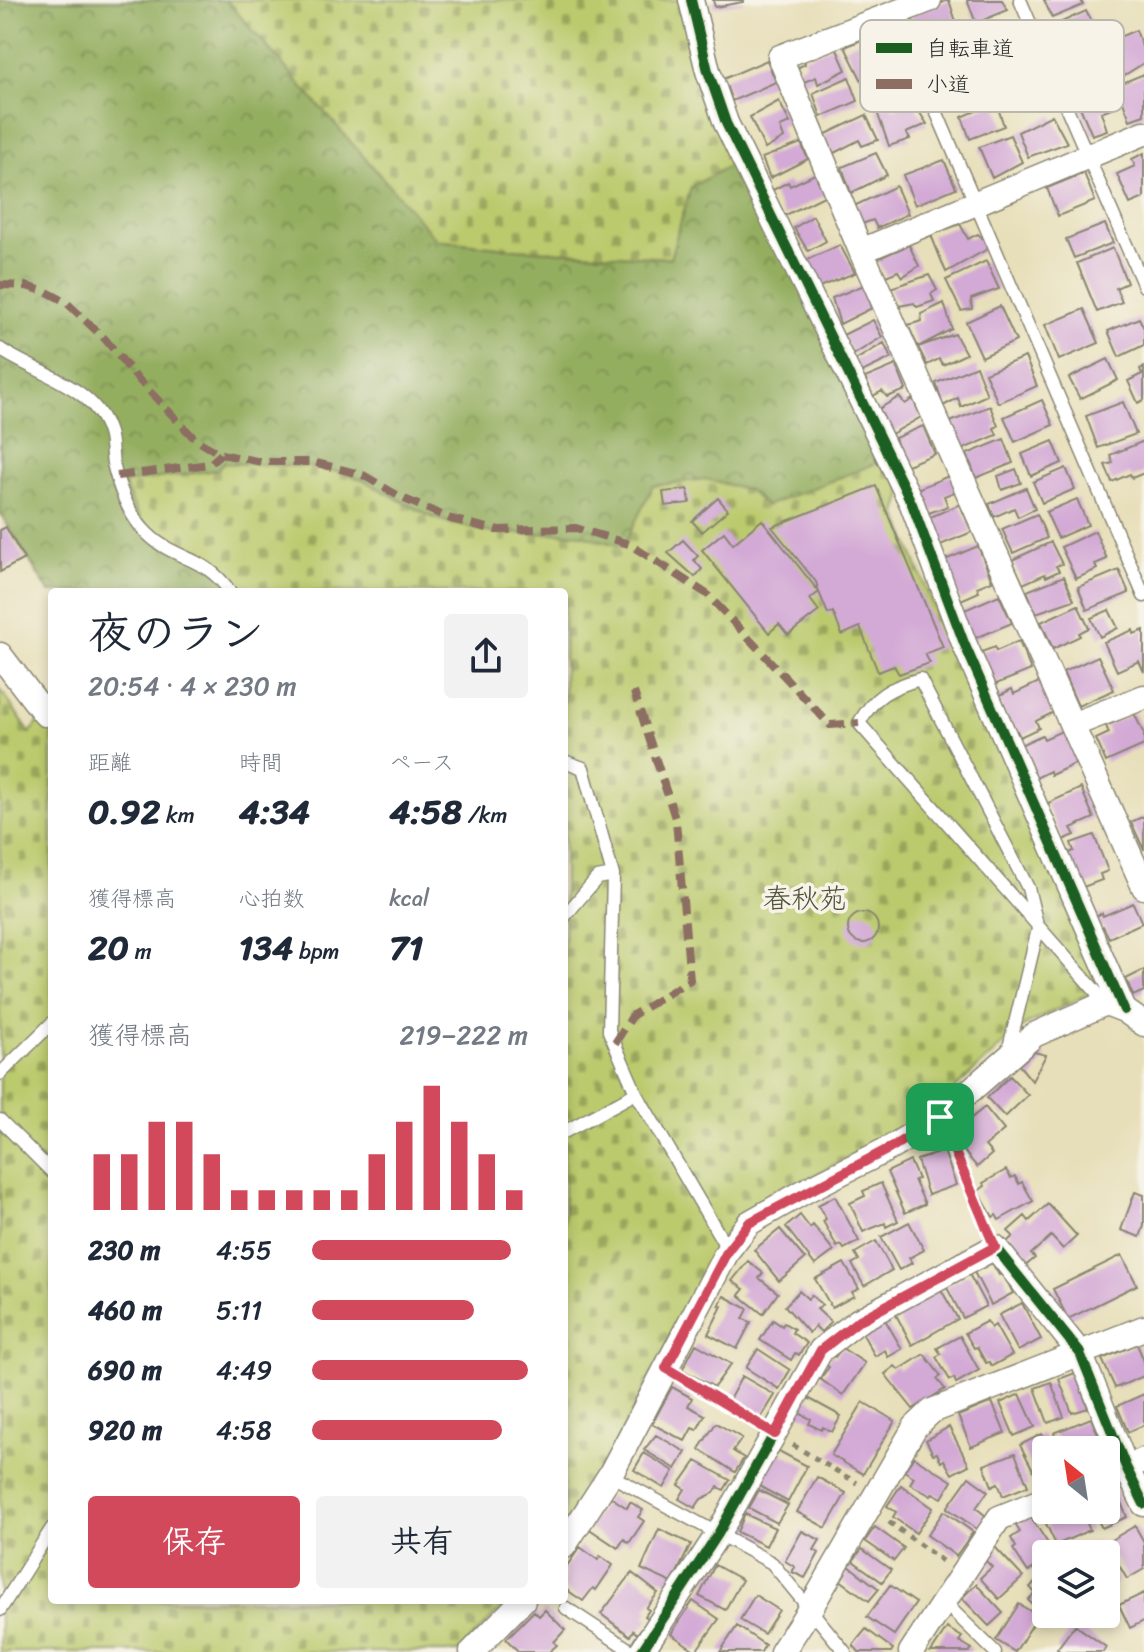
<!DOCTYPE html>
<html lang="ja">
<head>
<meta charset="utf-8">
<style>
  body { margin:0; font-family:Sriracha,"Klee One",sans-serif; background:#f2f2f3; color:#1f2937; height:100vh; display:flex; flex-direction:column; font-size:30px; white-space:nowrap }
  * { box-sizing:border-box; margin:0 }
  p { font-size:26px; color:#747a83 }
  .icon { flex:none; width:44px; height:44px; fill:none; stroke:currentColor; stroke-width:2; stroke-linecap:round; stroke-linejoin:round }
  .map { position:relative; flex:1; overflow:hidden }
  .sheet { position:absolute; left:48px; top:588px; width:520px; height:1016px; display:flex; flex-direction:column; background:#fff; border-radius:8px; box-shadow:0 4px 12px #0003 }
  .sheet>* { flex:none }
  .needle { width:52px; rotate:330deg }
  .controls { position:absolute; left:1032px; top:1436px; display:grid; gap:16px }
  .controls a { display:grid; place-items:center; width:88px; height:88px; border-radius:8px; background:#fff; box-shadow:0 4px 12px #0003; font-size:40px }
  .pin { position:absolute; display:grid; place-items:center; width:68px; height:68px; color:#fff; margin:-34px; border-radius:16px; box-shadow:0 4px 12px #0006 }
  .round { display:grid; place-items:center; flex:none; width:84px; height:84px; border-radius:8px; background:#f2f2f3 }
  .overview { display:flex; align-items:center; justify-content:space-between; height:136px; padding:0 40px }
  h1 { font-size:44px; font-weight:700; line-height:60px }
  .figures { display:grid; grid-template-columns:repeat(3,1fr); gap:12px; height:136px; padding:8px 40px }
  .figures div { display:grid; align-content:center }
  .figures b { font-size:34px; font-weight:700 }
  .figures small { font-size:22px; font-weight:400 }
  .figures p { font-size:22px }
  .chart { height:224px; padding:16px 40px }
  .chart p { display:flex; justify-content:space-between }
  .chart svg { width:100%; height:144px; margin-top:8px; stroke:#d1495b; stroke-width:6 }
  .button { display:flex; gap:16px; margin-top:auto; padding:16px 40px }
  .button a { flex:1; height:92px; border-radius:8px; background:#d1495b; color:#fff; font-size:32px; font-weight:700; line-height:92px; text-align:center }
  .button a+a { background:#f2f2f3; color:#1f2937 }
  ul { padding:0 40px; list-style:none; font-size:26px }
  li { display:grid; grid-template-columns:128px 96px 1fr; align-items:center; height:60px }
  li i { height:20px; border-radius:10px; background:#d1495b }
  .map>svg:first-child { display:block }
  .forest { fill:url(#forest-crowns); stroke:#606c46; stroke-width:2 }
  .cemetery { fill:url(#cemetery-stones); stroke:#737a4c; stroke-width:2 }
  .building { fill:#d3a9d6 }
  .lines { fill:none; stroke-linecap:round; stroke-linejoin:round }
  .service-casing { stroke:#898572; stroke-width:15 }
  .minor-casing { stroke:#898572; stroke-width:27 }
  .path { stroke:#898572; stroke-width:5; stroke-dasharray:6 6; stroke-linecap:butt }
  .service { stroke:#fff; stroke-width:12 }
  .minor { stroke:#fff; stroke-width:24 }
  .quiet { stroke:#8d6e63; stroke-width:8; stroke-dasharray:16 8; stroke-linecap:butt }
  .cycleway-casing { stroke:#f7f3e8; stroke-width:15 }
  .cycleway { stroke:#1b5e20; stroke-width:10 }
  .route-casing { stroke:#fff; stroke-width:16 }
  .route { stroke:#d1495b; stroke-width:10 }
  .labels { text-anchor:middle; stroke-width:7; stroke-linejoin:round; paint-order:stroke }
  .park-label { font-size:28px; fill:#4f533c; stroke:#f7f3e8 }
  .key { fill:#f7f3e8; stroke:#bab7af; stroke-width:2 }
  .key-label { font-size:22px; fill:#2b2b2b }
</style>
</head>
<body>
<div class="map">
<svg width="1144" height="1652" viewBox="0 0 1144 1652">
  <defs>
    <pattern id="forest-crowns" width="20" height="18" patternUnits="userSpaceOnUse" patternTransform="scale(2)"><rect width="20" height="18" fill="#94ae60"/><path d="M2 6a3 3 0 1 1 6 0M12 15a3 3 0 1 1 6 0" fill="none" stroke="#798e4f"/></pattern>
    <pattern id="cemetery-stones" width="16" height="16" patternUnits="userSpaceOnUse" patternTransform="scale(2)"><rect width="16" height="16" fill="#bbca6d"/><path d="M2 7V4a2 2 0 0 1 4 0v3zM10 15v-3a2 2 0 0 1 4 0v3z" fill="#98a45a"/></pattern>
  </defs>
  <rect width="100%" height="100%" fill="#f7f3e8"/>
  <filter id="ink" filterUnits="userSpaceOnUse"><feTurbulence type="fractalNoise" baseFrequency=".0125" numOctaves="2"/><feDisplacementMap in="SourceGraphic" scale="16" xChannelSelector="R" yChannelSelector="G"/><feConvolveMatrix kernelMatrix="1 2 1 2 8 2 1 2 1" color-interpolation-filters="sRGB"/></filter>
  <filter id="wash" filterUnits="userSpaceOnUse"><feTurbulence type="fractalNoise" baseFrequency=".006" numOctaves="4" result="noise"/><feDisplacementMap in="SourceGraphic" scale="32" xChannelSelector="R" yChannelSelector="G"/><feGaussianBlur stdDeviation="1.8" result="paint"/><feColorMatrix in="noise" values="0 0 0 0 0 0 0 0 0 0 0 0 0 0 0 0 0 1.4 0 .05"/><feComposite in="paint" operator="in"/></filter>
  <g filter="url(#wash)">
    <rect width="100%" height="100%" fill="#e7dfb9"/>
    <path class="forest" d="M0,0H226L438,240L517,249L670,258L691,187L737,161L890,458L766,507L748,490L623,548L576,533L496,534L453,524L429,516L363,480L314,467L217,470L125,483L210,564L224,573L236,592H49L0,513Z"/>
    <path class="cemetery" d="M226,0H683L737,161L691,187L670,258L517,249L437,240Z
      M890,458L903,493L897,513L949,647L958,644L1108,984L1022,1027L937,1105L894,1133L741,1214L690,1300L601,1473L564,1530V592H236C213,556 193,561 160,540C142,528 132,503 124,483L217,470L223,463L314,467L342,473L363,480L429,516L453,524L496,534L576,533L623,547L653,486L705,479L748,490L766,506Z
      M0,689L30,733L50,708L52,712V1600H510L459,1652H0Z"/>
    <g id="blocks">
      <path class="building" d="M713,0H743V2L715,7Z
        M949,0L958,28L921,42L911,15Z
        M967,0H1002L1008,10L976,23Z
        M1044,0H1081L1083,5L1052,18Z
        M1086,11L1095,29L1064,45L1057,24Z
        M889,28L904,62L862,81L845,47Z
        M1136,30L1144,52V63L1123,76L1107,42Z
        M835,45L846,70L818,84L816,77L804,82L797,68L805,64L804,58Z
        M767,60L776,82L732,101L723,79Z
        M1144,74V115L1130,120L1117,85Z
        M849,77L858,101L821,117L813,93Z
        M1108,85L1116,106L1101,112L1107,130L1092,135L1077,100Z
        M779,101L790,123L780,127L784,138L765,149L750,117Z
        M913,102L927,124L906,133L910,139L889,146L876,109L890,105L894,109Z
        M996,102L1004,126L970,139L962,117Z
        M866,115L878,140L862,146L859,140L832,154L824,135Z
        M1052,115L1067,143L1028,157L1018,132Z
        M1010,135L1022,162L992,178L979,147Z
        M801,143L808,159L770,178L762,158Z
        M876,153L887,175L851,193L842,167Z
        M1144,153V198L1130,204L1117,174L1135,166L1132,159Z
        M944,160L956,188L915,205L903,175Z
        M1084,173L1095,201L1058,216L1047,188Z
        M815,174L826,195L784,216L771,191L788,182L790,186Z
        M896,186L908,214L877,228L873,220L862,224L854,206Z
        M813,216L826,241L808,251L794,228Z
        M960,224L968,239L978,234L991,247L946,272L931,235Z
        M1105,224L1113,243L1074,258L1066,239Z
        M840,245L855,273L819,287L804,261Z
        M909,245L919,266L902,277L898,271L886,276L877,259Z
        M1113,248L1127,283L1116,288L1122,302L1097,312L1077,263Z
        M986,261L999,289L971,299L972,309L961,311L946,280Z
        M929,275L937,290L931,294L934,301L917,307L914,303L899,306L890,288Z
        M864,285L872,308L840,324L832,298Z
        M944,303L952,329L918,347L908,325L922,321L921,314Z
        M1000,306L1016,341L982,357L966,322Z
        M1084,309L1099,343L1059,360L1045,325Z
        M1139,318L1144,328V345L1119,357L1108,331Z
        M873,320L882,337L853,355L843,335Z
        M955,334L966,354L943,365L939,359L927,365L918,347Z
        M884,343L891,358L860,373L854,361Z
        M1025,357L1037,386L998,403L985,373Z
        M1108,359L1118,380L1080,399L1069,378Z
        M896,365L906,390L887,397L882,391L873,396L865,378Z
        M976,366L987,395L961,407L958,398L943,406L936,383Z
        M1144,367V400L1138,403L1128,381L1142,374L1140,369Z
        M899,397L905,404L913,399L921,417L886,437L877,410Z
        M1042,400L1053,425L1015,442L1004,417Z
        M1123,402L1136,434L1098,448L1086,416Z
        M990,406L998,426L994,428L997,435L961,450L950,422Z
        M923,426L935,454L902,467L895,451L899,450L895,438Z
        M1004,439L1013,463L976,478L967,454Z
        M1053,441L1062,463L1031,476L1022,454Z
        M1144,441V473L1132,478L1130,474L1112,482L1105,465L1113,463L1110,455Z
        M1066,468L1075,489L1042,503L1033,482Z
        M1016,469L1021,483L1002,490L998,476Z
        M951,475L957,491L944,496L948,506L926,514L917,489Z
        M876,486L943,647L925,654L930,663L899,674L894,666L878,672L860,627L842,635L833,612L828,614L819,592L810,599L819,611L788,635L779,624L769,633L702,550L724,532L733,544L762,520L819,592L816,582L772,527Z
        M1026,488L1035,509L1018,517L1014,508L994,517L989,504Z
        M688,489L690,503L665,506L663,492Z
        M718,498L728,510L702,532L692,521Z
        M1077,499L1088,525L1058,538L1046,512Z
        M960,504L972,532L938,546L926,519Z
        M1037,514L1047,538L1013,553L1002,529Z
        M6,527L24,559L0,572V530Z
        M1095,531L1107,559L1095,564L1097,569L1076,579L1061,547Z
        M683,540L698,556L694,560L702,569L695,577L668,553Z
        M1051,542L1062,564L1056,566L1059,571L1046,577L1045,574L1023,584L1012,560Z
        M978,546L992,581L977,587L979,592L961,600L945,560Z
        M1119,570L1129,593L1087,610L1078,587Z
        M1064,576L1074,600L1036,613L1027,591Z
        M999,595L1012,623L971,640L960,612Z
        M1078,605L1089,628L1079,633L1080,636L1053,649L1041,622Z
        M1109,610L1118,628L1100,637L1091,618Z
        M1133,630L1134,634L1144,630V672L1139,661L1117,671L1104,642Z
        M1019,641L1031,670L994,685L981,652L995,647L996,651Z
        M1098,656L1114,690L1078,706L1063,672Z
        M1041,681L1056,711L1036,721L1039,728L1020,737L1017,731L1013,732L996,697L1012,689L1014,694Z
        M1134,713L1144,734V745L1106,762L1096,739L1109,733L1106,726Z
        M1064,730L1079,762L1051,775L1050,771L1034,779L1018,746L1042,735L1044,739Z
        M1081,788L1094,818L1071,828L1075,835L1063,840L1046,804Z
        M1144,816V850L1131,822Z
        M1094,835L1108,871L1100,874L1102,880L1078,889L1065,855L1074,851L1071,843Z
        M1133,903L1142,923L1109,938L1103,926L1097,929L1092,918L1102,913L1103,916Z
        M848 928a15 15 0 1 1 30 0a15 15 0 1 1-30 0Z
        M1144,970V991L1133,996L1126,979Z
        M1034,1052L1046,1055L1032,1081L1019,1065Z
        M1010,1076L1028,1095L1005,1117L987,1098Z
        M985,1107L1004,1130L985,1146L992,1154L977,1167L961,1148L965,1145L954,1132Z
        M944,1151L956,1185L928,1195L917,1160Z
        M910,1161L918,1179L914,1180L925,1204L905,1213L887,1172Z
        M1006,1170L1011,1178L1015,1176L1019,1184L1022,1182L1033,1201L999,1220L996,1215L993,1217L978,1191L985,1186L983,1183Z
        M881,1183L898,1221L886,1227L885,1223L863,1232L850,1203L865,1196L863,1191Z
        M1135,1192L1144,1195V1226L1140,1237L1121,1230Z
        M835,1196L859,1241L844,1249L841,1245L837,1247L823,1221L826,1219L818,1205Z
        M1048,1204L1077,1236L1063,1249L1051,1236L1031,1254L1035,1258L1024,1267L1004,1245L1013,1236L1008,1231L1025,1216L1029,1221Z
        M800,1215L810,1228L813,1225L834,1251L815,1265L786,1227Z
        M909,1222L924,1250L909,1258L912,1263L899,1270L881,1237Z
        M780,1229L805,1259L779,1281L754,1250Z
        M876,1241L892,1270L864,1286L852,1264L859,1260L855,1253Z
        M1122,1255L1137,1285L1068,1319L1053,1289Z
        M748,1261L763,1273L759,1278L778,1293L763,1314L739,1295L744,1289L732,1281Z
        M844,1263L859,1289L852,1292L854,1296L832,1308L815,1279Z
        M992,1263L999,1275L1003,1273L1013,1293L991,1305L974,1272Z
        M969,1274L986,1306L963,1318L946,1286Z
        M940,1288L958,1319L912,1345L895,1313Z
        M799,1291L808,1299L811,1295L822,1305L817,1309L831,1322L821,1332L815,1326L809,1333L785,1306Z
        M724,1296L748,1309L743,1319L751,1322L737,1349L708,1334L722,1306L719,1305Z
        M1022,1303L1041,1339L1018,1351L999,1315Z
        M884,1318L902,1349L888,1357L885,1350L875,1356L861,1331Z
        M773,1320L782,1326L784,1323L794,1329L792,1333L807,1343L799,1355L795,1353L791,1360L760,1340Z
        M987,1321L991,1328L995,1325L1012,1355L992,1366L989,1362L986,1363L977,1347L974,1348L965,1333Z
        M960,1336L979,1370L956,1383L954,1378L950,1380L936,1357L941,1354L937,1348Z
        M696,1344L731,1364L714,1387L682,1370Z
        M1137,1344L1144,1361V1376L1115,1388L1102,1359Z
        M842,1348L865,1363L843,1395L820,1379L829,1367L825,1364L832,1355L835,1357Z
        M758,1349L790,1370L779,1389L746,1368Z
        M924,1354L941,1376L937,1379L945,1389L913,1409L885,1374L895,1366L899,1370Z
        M1075,1373L1088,1408L1072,1413L1059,1379Z
        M742,1376L775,1395L761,1418L729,1400Z
        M1051,1382L1064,1417L1048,1423L1035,1388Z
        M672,1387L692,1398L688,1406L705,1415L697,1430L692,1428L685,1441L652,1424Z
        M1020,1394L1035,1427L1014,1436L1000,1403Z
        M1144,1394V1425L1128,1432L1117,1406Z
        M808,1398L841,1416L832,1432L823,1427L821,1430L809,1424L811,1419L799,1413Z
        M863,1402L895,1421L863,1474L831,1455Z
        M992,1402L1005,1433L971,1447L958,1416Z
        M1091,1418L1102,1443L1085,1450H1060L1054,1433Z
        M716,1423L742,1438L733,1451L744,1458L735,1472L699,1449Z
        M949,1427L969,1465L952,1474L944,1460L941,1462L937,1453L933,1454L926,1440Z
        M1042,1434L1050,1450H1046V1482L1041,1485L1020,1445Z
        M656,1435L686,1452L676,1469L644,1450Z
        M777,1450L807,1466L788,1502L757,1485Z
        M644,1453L674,1471L664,1488L634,1470Z
        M1015,1453L1028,1486L1003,1496L998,1483L992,1486L984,1465Z
        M914,1457L952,1481L942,1498L933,1493L931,1496L910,1484L914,1477L904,1471Z
        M696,1461L730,1480L724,1490L718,1487L714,1493L701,1499L695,1508L679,1499L685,1489L679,1485Z
        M817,1477L846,1493L826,1528L797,1512Z
        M969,1477L988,1491L976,1508L986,1516L977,1529L947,1508Z
        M901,1485L933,1508L916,1533L893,1517L896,1512L887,1506Z
        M1114,1486L1127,1517L1102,1528L1092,1510H1106V1489Z
        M759,1490L788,1505L777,1523L749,1508Z
        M609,1496L627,1508L630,1502L643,1510L638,1517L644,1521L629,1543L624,1539L618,1548L588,1528Z
        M1053,1510H1081L1090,1530L1056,1545L1042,1515Z
        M944,1511L973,1532L956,1556L927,1535Z
        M745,1514L775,1528L766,1546L737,1532Z
        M1030,1516L1055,1554H1046V1560L1028,1572L1013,1549L1016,1547L1011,1538L1020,1532L1016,1526Z
        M1135,1526L1144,1542V1569L1127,1579L1106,1543Z
        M875,1527L904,1548L894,1561L865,1541Z
        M659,1529L691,1544L672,1583L641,1569Z
        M802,1531L820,1540L814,1550L819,1553L805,1578L792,1572L795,1567L785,1561Z
        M1095,1542L1101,1554H1074Z
        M580,1547L598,1560L600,1556L613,1565L596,1590L593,1588L583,1601L564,1588V1570Z
        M995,1547L1023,1577L999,1599L980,1578L992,1567L983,1558Z
        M862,1549L891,1570L882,1582L853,1561Z
        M1108,1555L1115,1567L1111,1569L1118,1582L1106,1589V1557Z
        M715,1565L742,1580L725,1610L699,1596Z
        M849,1566L879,1589L869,1601L840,1580Z
        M1046,1572V1614H1054L1048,1620L1028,1600L1035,1593L1030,1587Z
        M632,1573L658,1593L646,1608L649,1610L645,1616L649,1619L637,1634L633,1630L630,1636L601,1614Z
        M976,1584L1003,1613L989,1626L962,1598Z
        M890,1585L916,1603L894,1635L867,1617Z
        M1144,1593V1621L1130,1628L1119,1605Z
        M755,1595L779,1610L764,1634L740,1620Z
        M693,1601L719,1619L696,1651L671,1634Z
        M1019,1604L1038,1616L1015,1652L996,1640Z
        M545,1610L565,1630L554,1642L557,1645L549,1652H519L506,1639L534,1611L539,1616Z
        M1075,1625L1106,1647L1103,1652H1061L1057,1649Z
        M737,1626L765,1645L761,1652H720Z
        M947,1628L962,1637L959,1641L972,1649L969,1652H931Z
        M866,1629L893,1649L891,1652H859L853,1645Z"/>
    </g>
  </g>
  <g filter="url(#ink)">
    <use href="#blocks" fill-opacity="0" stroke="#898572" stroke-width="2"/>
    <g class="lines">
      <g class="service-casing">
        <path id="service" d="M1020,0L1144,286
          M894,13L1144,596
          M0,349C36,374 95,385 109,433C112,442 111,453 113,463C118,485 128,513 143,529C172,562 204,553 230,592
          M564,761L583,768L613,875
          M564,917L597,878L613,875L609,1031L636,1093
          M1008,1052L1038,929L1028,888L920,679C889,688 875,695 859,723L1106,1003
          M0,1074L52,1023
          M0,1120L52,1172
          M564,1132L636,1093L728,1250
          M610,1475L772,1563L845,1652
          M944,1602L995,1652
          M566,1608L633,1652
          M0,1610L52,1528"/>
      </g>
      <g class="minor-casing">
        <path id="minor" d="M691,0L708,71L726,123L912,504L964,643L1124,1010
          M929,0L780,57L861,251L1144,887
          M861,251L1144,133
          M0,655L45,714
          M1072,725L1144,697
          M1106,1475L1144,1460
          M564,1546L610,1475L728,1250L749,1223L807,1190L892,1147L940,1117L1034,1035L1106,1003L1124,1010L1144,1024
          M472,1652L523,1600
          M641,1652L718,1534L821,1350L858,1321L995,1247L1080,1353L1126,1467L1144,1504
          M782,1652L810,1609L915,1427L932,1411L1144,1328
          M911,1652L999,1518L1046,1499"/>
      </g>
      <path class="path" d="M948,1138L986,1224
        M687,1381L754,1421
        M793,1445L857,1483
        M889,1522L942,1561"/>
      <use href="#service" class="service"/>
      <use href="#minor" class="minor"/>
      <path class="quiet" d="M0,285L26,286L47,292L66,302L105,339L136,377L196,440L221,454L262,462H313L363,475L402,498L451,519L496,530L576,528L629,544L707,594L830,725L859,723
        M117,476L210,464L221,454
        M615,1043L633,1015L690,980L676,821L634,692"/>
      <g class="cycleway-casing">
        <path id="cycleway" d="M691,0L708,71L726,123L912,504L964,643L1124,1010
          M641,1652L718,1534L821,1350L858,1321L995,1247L1080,1353L1126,1467L1144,1504"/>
      </g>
      <use href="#cycleway" class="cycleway"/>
    </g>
  </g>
  <g class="lines" filter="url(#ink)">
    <g class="route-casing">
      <path id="route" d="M940,1117L995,1247L858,1321L821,1350L775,1434L666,1368L728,1250L749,1223L892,1147Z"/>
    </g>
    <use href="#route" class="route"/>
  </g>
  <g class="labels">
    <g class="park-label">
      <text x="805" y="908">春秋苑</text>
    </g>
  </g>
  <rect x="860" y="20" width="264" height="92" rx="12" class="key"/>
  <rect x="876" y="43" width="36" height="10" fill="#1b5e20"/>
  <rect x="876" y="79" width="36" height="10" fill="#8d6e63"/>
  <g class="key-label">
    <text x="926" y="56">自転車道</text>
    <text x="926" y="92">小道</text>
  </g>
</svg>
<div class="controls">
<a><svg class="needle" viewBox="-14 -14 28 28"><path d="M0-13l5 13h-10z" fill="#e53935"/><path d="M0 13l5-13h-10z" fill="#747a83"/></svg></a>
<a><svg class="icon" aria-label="layers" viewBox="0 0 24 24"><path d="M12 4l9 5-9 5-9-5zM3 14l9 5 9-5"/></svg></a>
</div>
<div class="pin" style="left:940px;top:1117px;background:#1e9e55"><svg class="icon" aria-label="arrive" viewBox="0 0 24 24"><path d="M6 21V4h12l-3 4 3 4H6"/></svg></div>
<section class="sheet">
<div class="overview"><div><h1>夜のラン</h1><p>20:54 · 4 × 230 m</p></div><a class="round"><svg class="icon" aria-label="share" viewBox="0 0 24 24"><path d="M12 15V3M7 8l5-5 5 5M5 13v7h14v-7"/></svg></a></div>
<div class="figures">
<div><p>距離</p><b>0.92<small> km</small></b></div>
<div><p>時間</p><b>4:34</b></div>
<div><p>ペース</p><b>4:58<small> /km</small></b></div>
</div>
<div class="figures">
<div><p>獲得標高</p><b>20<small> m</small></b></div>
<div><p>心拍数</p><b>134<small> bpm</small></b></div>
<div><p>kcal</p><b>71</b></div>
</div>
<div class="chart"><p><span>獲得標高</span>219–222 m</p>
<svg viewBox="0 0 160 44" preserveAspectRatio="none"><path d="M5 44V27M15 44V27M25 44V17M35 44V17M45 44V27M55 44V38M65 44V38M75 44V38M85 44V38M95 44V38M105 44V27M115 44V17M125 44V6M135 44V17M145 44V27M155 44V38"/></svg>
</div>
<ul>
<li><b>230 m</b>4:55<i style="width:92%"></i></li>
<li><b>460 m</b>5:11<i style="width:75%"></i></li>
<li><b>690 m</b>4:49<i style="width:100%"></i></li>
<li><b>920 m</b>4:58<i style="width:88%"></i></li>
</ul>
<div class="button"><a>保存</a><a>共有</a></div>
</section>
</div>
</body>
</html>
